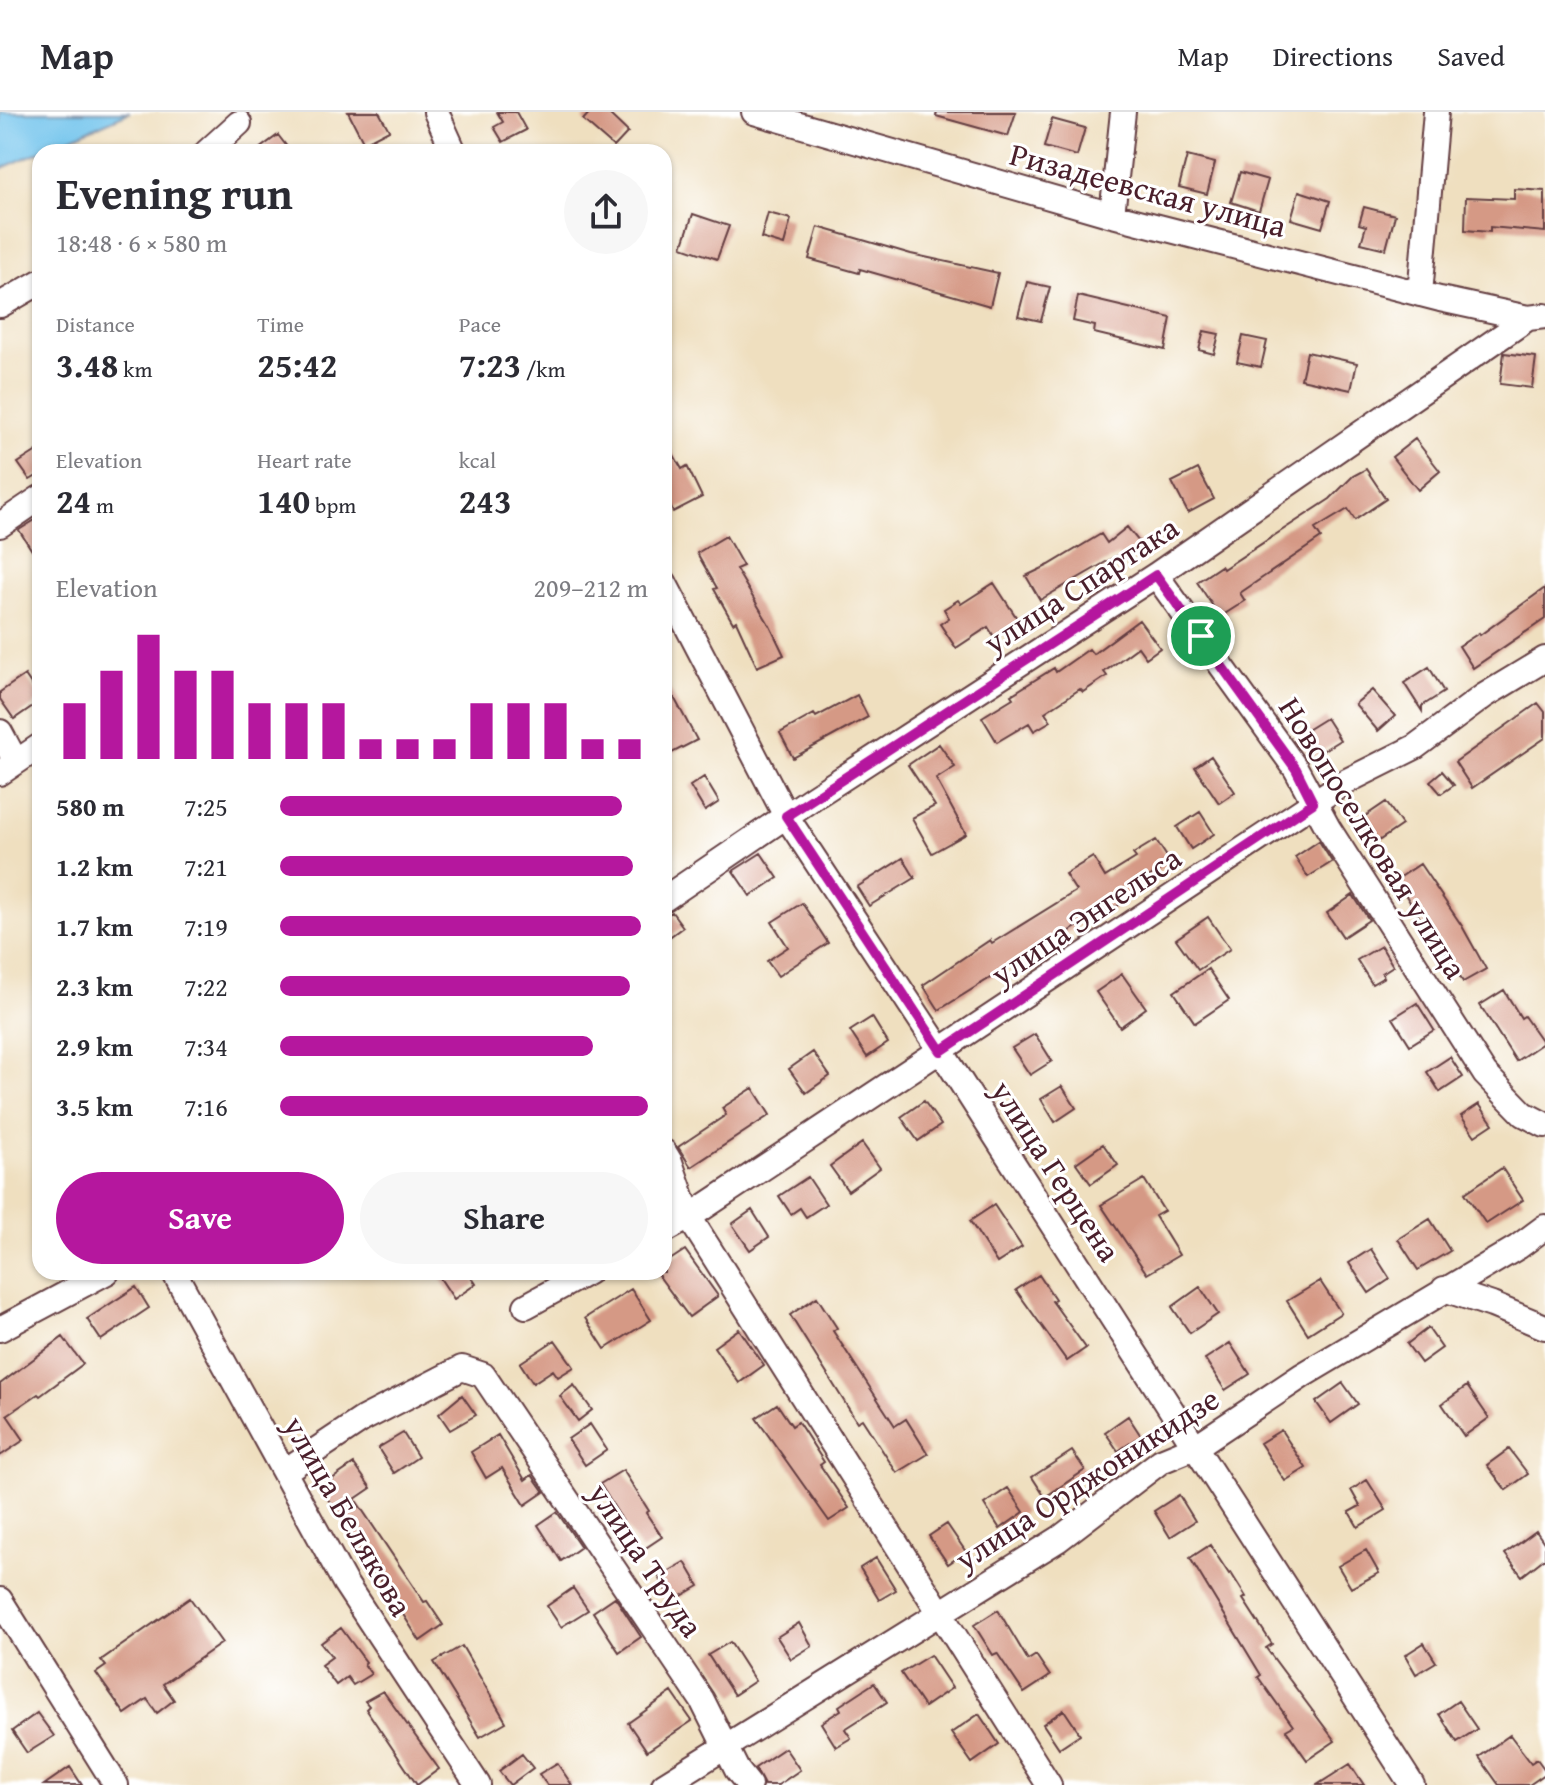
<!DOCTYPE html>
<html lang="en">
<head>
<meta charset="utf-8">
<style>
  body { margin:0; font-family:"Gentium Book Plus",serif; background:#f7f7f7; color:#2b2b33; height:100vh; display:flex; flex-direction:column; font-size:30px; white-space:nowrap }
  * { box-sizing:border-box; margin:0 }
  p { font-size:26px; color:#7c7c81 }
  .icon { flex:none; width:44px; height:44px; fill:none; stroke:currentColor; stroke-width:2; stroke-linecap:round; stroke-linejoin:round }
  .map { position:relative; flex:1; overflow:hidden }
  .panel { position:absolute; left:32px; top:32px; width:640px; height:1136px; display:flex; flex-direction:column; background:#fff; border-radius:24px; box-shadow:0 2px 6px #0004 }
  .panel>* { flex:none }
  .pin { position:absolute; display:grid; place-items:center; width:68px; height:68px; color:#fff; margin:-34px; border:4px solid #fff; border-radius:50%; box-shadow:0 2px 8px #0007 }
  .round { display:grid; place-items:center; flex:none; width:84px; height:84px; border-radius:42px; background:#f7f7f7 }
  .head { display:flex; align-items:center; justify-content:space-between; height:136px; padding:0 24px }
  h1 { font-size:44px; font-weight:700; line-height:60px }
  .figures { display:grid; grid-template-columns:repeat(3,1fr); gap:12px; height:136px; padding:8px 24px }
  .figures div { display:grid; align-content:center }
  .figures b { font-size:34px; font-weight:700 }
  .figures small { font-size:22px; font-weight:400 }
  .figures p { font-size:22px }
  .chart { height:224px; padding:16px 24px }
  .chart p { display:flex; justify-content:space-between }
  .chart svg { width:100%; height:144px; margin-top:8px; stroke:#b5179e; stroke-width:6 }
  .cta { display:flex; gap:16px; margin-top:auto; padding:16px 24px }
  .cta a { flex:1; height:92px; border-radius:48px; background:#b5179e; color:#fff; font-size:32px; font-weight:700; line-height:92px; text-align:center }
  .cta a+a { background:#f7f7f7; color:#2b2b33 }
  ul { padding:0 24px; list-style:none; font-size:26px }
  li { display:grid; grid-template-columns:128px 96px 1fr; align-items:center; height:60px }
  li i { height:20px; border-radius:10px; background:#b5179e }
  header { display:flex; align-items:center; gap:48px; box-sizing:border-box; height:112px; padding:0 40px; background:#fff; border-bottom:2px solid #e1e1e2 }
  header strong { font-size:38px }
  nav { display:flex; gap:44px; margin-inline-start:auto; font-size:28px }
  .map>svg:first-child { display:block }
  .water { fill:#70c3ec; stroke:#5d718c; stroke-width:2 }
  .building { fill:#d59985 }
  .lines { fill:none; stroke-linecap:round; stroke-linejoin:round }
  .minor-casing { stroke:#633c41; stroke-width:28 }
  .minor { stroke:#fff; stroke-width:24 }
  .route-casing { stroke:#fff; stroke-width:16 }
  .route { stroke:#b5179e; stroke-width:10 }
  .labels { text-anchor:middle; stroke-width:6; stroke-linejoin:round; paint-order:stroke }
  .street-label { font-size:32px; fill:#4a1f2b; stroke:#fff }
</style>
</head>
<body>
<header>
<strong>Map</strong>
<nav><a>Map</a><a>Directions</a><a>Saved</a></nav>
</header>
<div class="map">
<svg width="1545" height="1673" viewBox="0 0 1545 1673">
  <rect width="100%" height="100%" fill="#fff"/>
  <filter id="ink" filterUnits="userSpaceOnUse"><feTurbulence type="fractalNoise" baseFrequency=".0125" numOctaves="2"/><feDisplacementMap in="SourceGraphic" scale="16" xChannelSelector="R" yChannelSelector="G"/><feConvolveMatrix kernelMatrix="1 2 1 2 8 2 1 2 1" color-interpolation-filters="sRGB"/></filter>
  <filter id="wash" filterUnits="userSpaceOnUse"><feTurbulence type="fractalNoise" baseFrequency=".006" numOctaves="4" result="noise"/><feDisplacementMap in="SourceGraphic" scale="32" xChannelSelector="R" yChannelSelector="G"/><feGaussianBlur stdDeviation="1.8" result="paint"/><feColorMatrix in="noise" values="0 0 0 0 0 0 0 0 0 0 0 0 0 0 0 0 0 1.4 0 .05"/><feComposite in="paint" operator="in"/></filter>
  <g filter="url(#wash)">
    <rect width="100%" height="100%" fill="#efdfbf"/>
    <path class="water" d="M0,0H130L0,57Z"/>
    <g id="blocks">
      <path class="building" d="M348,0H379L389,18L364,31Z
        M497,0H516L526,18L503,30L494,15L503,10Z
        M590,0H607L628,20L614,35L583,8Z
        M937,0H1016L1008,24L936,4Z
        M1052,7L1085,16L1077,44L1044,35Z
        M278,23L291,40H255Z
        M1187,44L1215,51L1207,82L1179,75Z
        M1240,60L1268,68L1259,99L1231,90Z
        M1514,77L1545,79V120L1490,115V120L1465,118L1466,85L1514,87Z
        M1299,79L1330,89L1322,116L1291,107Z
        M1364,95L1395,103L1386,137L1361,131L1366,114L1359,112Z
        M768,101L791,107L784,133L761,126Z
        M693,102L729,114L717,147L682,135Z
        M818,115L911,142L998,161L990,194L860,157L859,161L809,147Z
        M1027,170L1050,175L1041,209L1018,204Z
        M1078,184L1171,206L1165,238L1094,221L1095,214L1073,209Z
        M1204,219L1219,222L1214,242L1199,238Z
        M1243,224L1267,229L1261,255L1237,250Z
        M1307,240L1357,251L1351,278L1301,267Z
        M1504,241L1536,245L1532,276L1500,272Z
        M664,326L682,357L687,354L702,385L673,400L664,381Z
        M1415,327L1440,359L1418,378L1392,345Z
        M40,337V362L30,368L18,351Z
        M1198,357L1214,387L1188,401L1172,370Z
        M1366,357L1386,387L1355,408L1348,397L1315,417L1321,426L1240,481L1245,489L1220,505L1197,470L1221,454L1223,457L1330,387L1353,364Z
        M40,405V451L19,418Z
        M1127,415L1140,431L1120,446L1118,443L1040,488L1026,464L1049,453L1101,422L1107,431Z
        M726,424L743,454L736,457L770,514L784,543L757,555L736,509L733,511L714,477L717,476L697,441Z
        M994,471L1020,511L995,526L988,515L956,536L940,512L949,506L944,497L958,488L961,492Z
        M1545,476V507L1473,556L1459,534L1479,521L1480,523Z
        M1139,508L1160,536L1146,546L1138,535L1104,560L1107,564L1083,580L1080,577L1045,600L1051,609L1034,619L1029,611L997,630L982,605L1013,586L1011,583L1054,556L1056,560L1089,537L1093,542Z
        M1429,555L1444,580L1422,594V599L1404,571Z
        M25,563L40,585V589L14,607L0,587V580Z
        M664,567L697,628L670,642L664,630Z
        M1372,578L1395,604L1378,619L1355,592Z
        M857,583L868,605L793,646L780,621L814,602L816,605Z
        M1538,591L1545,600V626L1472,676L1455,650Z
        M1326,606L1340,628L1311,646L1297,624Z
        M939,632L955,655L936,667L966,722L932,741L912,706L935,694L908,653Z
        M1211,644L1235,680L1219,691L1195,655Z
        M1442,659L1454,673L1441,682L1430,669Z
        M704,665L719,690L705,699L690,674Z
        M1386,690L1402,713L1374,732L1358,709Z
        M1200,700L1214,722L1191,737L1177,715Z
        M1156,728L1171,751L1139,771L1143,778L1093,809L1091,806L1028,845L1027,843L939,898L923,873L990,828L992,831L1076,779L1065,762L1093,745L1105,765L1136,746L1133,742Z
        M1319,729L1332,750L1308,765L1295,745Z
        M761,741L778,766L750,784L733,759Z
        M903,746L915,766L869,794L857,775Z
        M1420,752L1462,814L1486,857L1463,870L1439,829L1436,831L1396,768Z
        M1353,783L1369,808L1343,825L1327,801Z
        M802,791L828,831L778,864L767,849L788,835L772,810Z
        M672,800L683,815L664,829V805Z
        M1208,805L1230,837L1198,858L1176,827Z
        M1381,834L1393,854L1382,861L1384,865L1372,872L1357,848Z
        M1208,857L1229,888L1195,911L1174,880Z
        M1122,862L1146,896L1120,915L1096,880Z
        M1504,878L1521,906L1524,904L1543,931L1516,949L1480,893Z
        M1417,891L1434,918L1410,933L1393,906Z
        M872,905L888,931L867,945L850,919Z
        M1035,922L1052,949L1030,963L1012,936Z
        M813,940L830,964L806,981L789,957Z
        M1450,945L1463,965L1440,980L1427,960Z
        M1062,974L1076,996L1055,1010L1041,987Z
        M753,976L770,1003L691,1055L678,1035L726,1003L722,996Z
        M924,989L941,1013L918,1029L901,1005Z
        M1479,992L1493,1012L1475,1024L1461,1004Z
        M862,1031L880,1056L848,1079L830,1054Z
        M1103,1032L1118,1053L1091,1072L1076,1051Z
        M1502,1056L1523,1088L1486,1112L1465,1081Z
        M808,1065L826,1092L806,1105L800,1096L791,1102L779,1084Z
        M1144,1067L1164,1099L1155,1104L1179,1143L1147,1162L1101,1093Z
        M994,1093L1022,1135L997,1151L970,1109Z
        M752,1098L769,1125L750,1138L732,1112Z
        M1430,1107L1450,1139L1418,1158L1398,1127Z
        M1371,1137L1390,1167L1369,1181L1349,1151Z
        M685,1138L718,1184L689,1205L656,1160H664V1152Z
        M436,1160H468L476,1172L454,1187Z
        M1039,1163L1055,1187L1052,1189L1086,1236L1067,1249L1016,1178Z
        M1320,1169L1341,1201L1308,1222L1287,1189Z
        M136,1175L149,1196L101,1228L87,1207Z
        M1200,1175L1218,1202L1190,1221L1172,1195Z
        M631,1177L651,1208L605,1237L585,1206Z
        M817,1185L837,1216L833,1219L895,1314L906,1307L928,1342L897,1361L862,1307L857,1310L790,1203Z
        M1428,1216L1442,1236L1421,1251L1407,1232Z
        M739,1217L764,1253L739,1271L714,1235Z
        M63,1225L83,1252L40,1284L38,1282L7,1303L24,1328L0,1344V1272Z
        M555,1228L574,1255L558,1265L553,1258L533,1271L520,1251Z
        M1230,1231L1250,1262L1225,1278L1205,1247Z
        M1343,1271L1358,1292L1331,1311L1316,1290Z
        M574,1273L592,1298L578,1309L560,1284Z
        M1467,1274L1489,1306L1464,1324L1442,1292Z
        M462,1283L476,1303L450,1318L439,1302Z
        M777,1292L792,1314L798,1310L824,1350L820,1353L849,1396L829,1409L756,1306Z
        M1128,1304L1141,1324L1118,1339L1105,1320Z
        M590,1312L607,1338L585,1353L568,1327Z
        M1281,1318L1306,1356L1285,1369L1260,1331Z
        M403,1321L418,1345L394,1361L378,1336Z
        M498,1323L525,1368L532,1363L544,1380L525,1393L502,1356L486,1366L471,1340Z
        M1509,1337L1528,1362L1506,1378L1487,1353Z
        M1072,1339L1085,1358L1045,1385L1032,1365Z
        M354,1352L371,1376L355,1387L424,1490L427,1489L443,1513L420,1529L337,1399L319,1376Z
        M623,1358L649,1399L646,1401L662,1425L641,1439L600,1372Z
        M1367,1368L1386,1398L1358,1415L1349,1400L1360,1394L1351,1378Z
        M1008,1376L1024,1400L1000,1417L984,1392Z
        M1179,1383L1195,1409L1170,1425L1154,1399Z
        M557,1400L581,1435L561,1449L538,1413Z
        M947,1412L966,1440L948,1452L929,1424Z
        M1536,1419L1545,1432V1446L1522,1464L1505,1442Z
        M1210,1433L1229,1462L1231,1461L1246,1485L1243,1487L1272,1532L1266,1536L1335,1629L1307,1648L1286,1618L1293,1614L1258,1565L1261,1563L1190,1446Z
        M1366,1438L1379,1461L1351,1476L1338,1454Z
        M876,1446L896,1478L879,1488L860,1456Z
        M685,1450L699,1474L673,1489L659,1465Z
        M573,1476L588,1498L561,1515L547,1494Z
        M615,1485L641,1525L619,1540L593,1500Z
        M190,1486L222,1531L163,1572L174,1588L157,1601L147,1587L125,1602L96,1561L106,1554L101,1548Z
        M998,1498L1028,1548L1036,1543L1050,1564L1024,1581L997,1541L993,1543L974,1513Z
        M799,1511L812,1534L791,1547L777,1525Z
        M341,1516L366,1550L364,1552L371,1562L353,1573L347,1565L336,1573L321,1553L332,1545L321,1531Z
        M730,1530L755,1569L734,1583L708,1543Z
        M1424,1531L1436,1550L1416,1562L1405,1543Z
        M462,1534L506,1610L480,1625L434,1550Z
        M930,1543L952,1576L924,1595L901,1561Z
        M874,1571L887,1590L845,1617L851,1626L836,1635L821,1611L841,1598L839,1594Z
        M383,1579L439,1657L417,1673L366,1597L369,1594L365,1589Z
        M672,1580L692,1609L647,1639L628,1611Z
        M1458,1589L1477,1617L1457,1630L1439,1602Z
        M1064,1598L1080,1622L1059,1636L1043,1612Z
        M37,1601L54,1624L27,1641L12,1619Z
        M979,1602L999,1632L972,1651L951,1621Z
        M1510,1623L1531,1651L1537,1647L1545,1658V1662L1529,1673H1499L1479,1645Z
        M785,1636L800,1658L778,1673H764L755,1656Z
        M522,1642L533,1656L510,1673L499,1659Z
        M557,1651L572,1673H547L539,1662Z
        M1350,1652L1364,1673H1317Z
        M70,1655L82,1673H44Z"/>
    </g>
  </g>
  <g filter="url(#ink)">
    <use href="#blocks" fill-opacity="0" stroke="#633c41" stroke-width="2"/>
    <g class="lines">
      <g class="minor-casing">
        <path id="minor" d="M436,0L454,40
          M754,0L1112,103L1440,187L1528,206L1545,204
          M207,40L239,11
          M1112,103L1123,0
          M1420,182L1436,0
          M0,193L40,170
          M0,413L40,386
          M1156,463L1296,657L1328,716L1485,962L1524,1002L1545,1013
          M664,470L786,704L941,939L1412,1673
          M0,620L16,650
          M0,661L40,634
          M664,787L814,685L1156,463L1528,206
          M664,1040L670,1050L689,1105L1049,1673
          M664,1119L689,1105L1345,670L1415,635L1484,584L1545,547
          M174,1160L345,1471L478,1673
          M1444,1177L1492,1193L1545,1215
          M526,1194L588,1160
          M0,1217L107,1160
          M285,1359L363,1307L462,1256L483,1263L702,1588L737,1658L749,1673
          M0,1488L116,1673
          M664,1673L1059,1427L1161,1349L1195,1335L1303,1263L1518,1135L1545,1115"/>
      </g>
      <use href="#minor" class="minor"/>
    </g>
  </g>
  <g class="lines" filter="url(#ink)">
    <g class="route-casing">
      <path id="route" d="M1156,463L1296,657L1313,691L941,939L786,704Z"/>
    </g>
    <use href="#route" class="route"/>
  </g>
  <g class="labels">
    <g class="street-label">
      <text transform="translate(1148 78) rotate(15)" y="11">Ризадеевская улица</text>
      <text transform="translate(1081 473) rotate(-33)" y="11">улица Спартака</text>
      <text transform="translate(1373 726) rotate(58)" y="11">Новопоселковая улица</text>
      <text transform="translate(1086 804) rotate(-34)" y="11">улица Энгельса</text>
      <text transform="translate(1056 1059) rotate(57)" y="11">улица Герцена</text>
      <text transform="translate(1087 1367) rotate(-33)" y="11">улица Орджоникидзе</text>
      <text transform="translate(348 1404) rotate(60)" y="11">улица Белякова</text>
      <text transform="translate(646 1448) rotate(56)" y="11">улица Труда</text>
    </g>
  </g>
</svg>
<div class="pin" style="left:1201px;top:524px;background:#1e9e55"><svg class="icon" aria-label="arrive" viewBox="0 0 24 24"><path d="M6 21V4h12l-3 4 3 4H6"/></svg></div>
<section class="panel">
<div class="head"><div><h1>Evening run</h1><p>18:48 · 6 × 580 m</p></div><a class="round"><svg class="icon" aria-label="share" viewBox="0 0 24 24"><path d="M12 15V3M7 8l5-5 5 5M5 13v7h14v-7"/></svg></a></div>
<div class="figures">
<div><p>Distance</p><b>3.48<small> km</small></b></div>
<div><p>Time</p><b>25:42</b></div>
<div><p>Pace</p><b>7:23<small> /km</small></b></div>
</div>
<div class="figures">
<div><p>Elevation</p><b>24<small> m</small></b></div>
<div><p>Heart rate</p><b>140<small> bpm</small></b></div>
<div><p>kcal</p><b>243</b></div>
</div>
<div class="chart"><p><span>Elevation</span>209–212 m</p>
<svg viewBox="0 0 160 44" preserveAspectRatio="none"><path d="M5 44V27M15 44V17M25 44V6M35 44V17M45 44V17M55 44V27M65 44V27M75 44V27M85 44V38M95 44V38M105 44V38M115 44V27M125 44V27M135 44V27M145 44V38M155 44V38"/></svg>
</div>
<ul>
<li><b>580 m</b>7:25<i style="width:93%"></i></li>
<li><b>1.2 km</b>7:21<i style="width:96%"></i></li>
<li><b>1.7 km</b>7:19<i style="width:98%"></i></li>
<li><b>2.3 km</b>7:22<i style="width:95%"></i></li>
<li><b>2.9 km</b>7:34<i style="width:85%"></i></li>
<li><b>3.5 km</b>7:16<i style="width:100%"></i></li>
</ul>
<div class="cta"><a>Save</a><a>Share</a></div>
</section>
</div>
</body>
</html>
